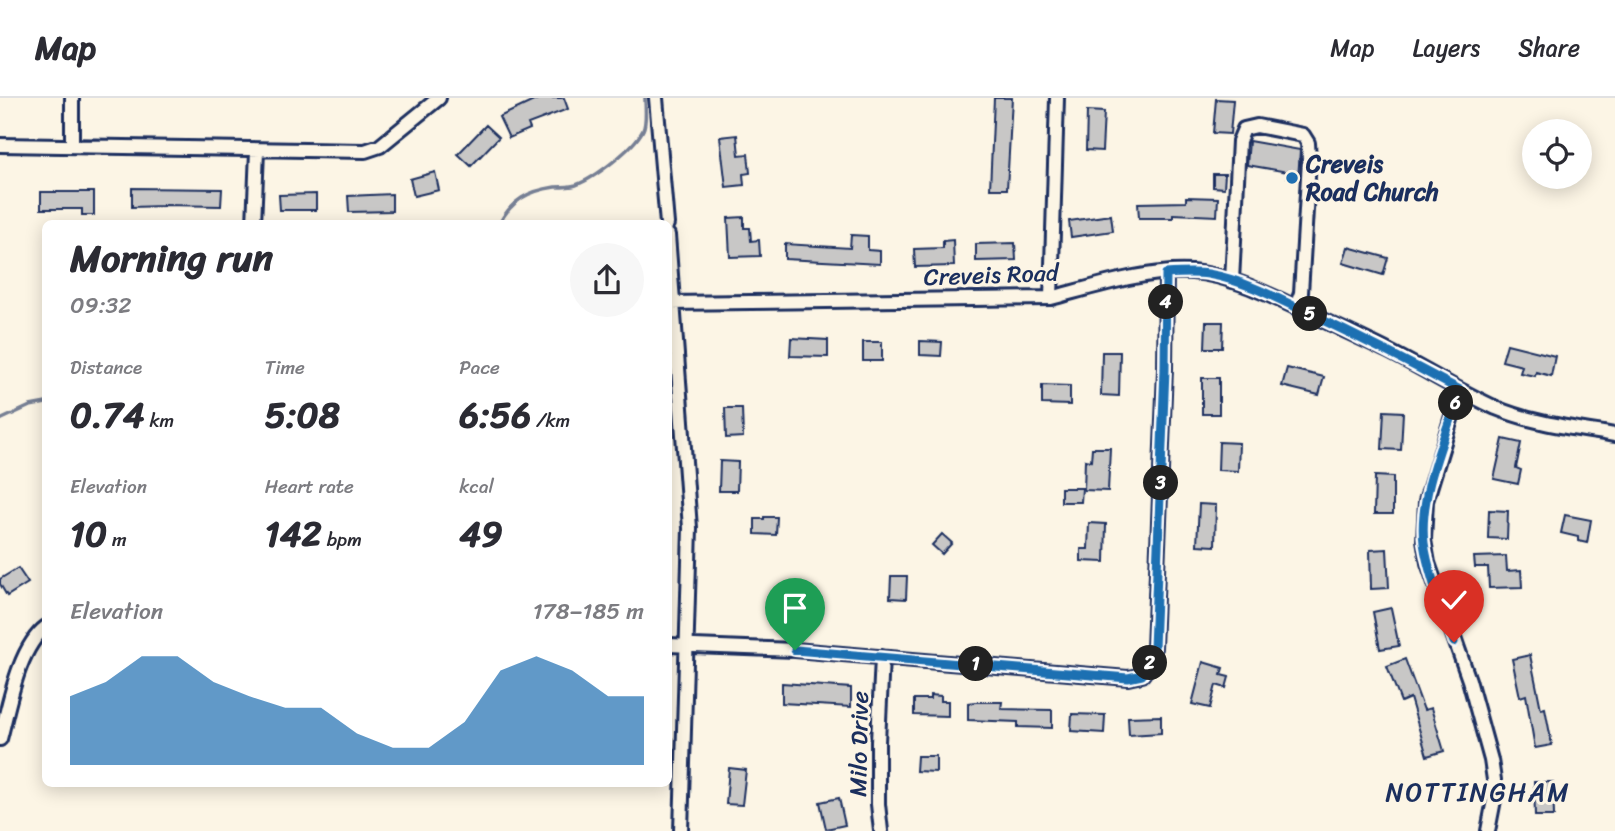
<!DOCTYPE html>
<html lang="en">
<head>
<meta charset="utf-8">
<style>
  body { margin:0; font-family:Sriracha,sans-serif; background:#f7f7f7; color:#2b2b33; height:100vh; display:flex; flex-direction:column; font-size:26px; white-space:nowrap }
  * { box-sizing:border-box; margin:0 }
  p { font-size:23px; color:#7c7c81 }
  .icon { flex:none; width:38px; height:38px; fill:none; stroke:currentColor; stroke-width:2; stroke-linecap:round; stroke-linejoin:round }
  .map { position:relative; flex:1; overflow:hidden }
  .side { position:absolute; left:42px; top:122px; width:630px; height:567px; display:flex; flex-direction:column; background:#fff; border-radius:10px; box-shadow:0 4px 18px #0003 }
  .side>* { flex:none }
  .controls { position:absolute; left:1522px; top:21px; display:grid; gap:14px }
  .controls a { display:grid; place-items:center; width:70px; height:70px; border-radius:50%; background:#fff; box-shadow:0 4px 18px #0003; font-size:35px }
  .pin { position:absolute; display:grid; place-items:center; width:60px; height:60px; color:#fff; margin:-72px -30px; border-radius:50% 50% 50% 0; rotate:-45deg; box-shadow:0 0 7px #0007 }
  .pin .icon { rotate:45deg }
  .km { position:absolute; width:35px; height:35px; margin:-18px; border-radius:50%; background:#222; color:#fff; font-size:19px; line-height:35px; text-align:center }
  .round { display:grid; place-items:center; flex:none; width:74px; height:74px; border-radius:37px; background:#f7f7f7 }
  .head { display:flex; align-items:center; justify-content:space-between; height:119px; padding:0 28px }
  h1 { font-size:38px; font-weight:700; line-height:52px }
  .figures { display:grid; grid-template-columns:repeat(3,1fr); gap:10px; height:119px; padding:7px 28px }
  .figures div { display:grid; align-content:center }
  .figures b { font-size:35px; font-weight:700 }
  .figures small { font-size:19px; font-weight:400 }
  .figures p { font-size:19px }
  .chart { height:196px; padding:14px 28px }
  .chart p { display:flex; justify-content:space-between }
  .chart svg { width:100%; height:126px; margin-top:7px; fill:#1f6fb2; opacity:.7 }
  header { display:flex; align-items:center; gap:42px; box-sizing:border-box; height:98px; padding:0 35px; background:#fff; border-bottom:2px solid #e1e1e2 }
  header strong { font-size:33px }
  nav { display:flex; gap:38px; margin-inline-start:auto; font-size:24px }
  .map>svg:first-child { display:block }
  .lines { fill:none; stroke-linecap:round; stroke-linejoin:round }
  .stream { stroke:#767f94; stroke-width:3.5 }
  .building { fill:#c8c7c6; stroke:#1b2f5e; stroke-width:2 }
  .minor-casing { stroke:#1b2f5e; stroke-width:18 }
  .minor { stroke:#fcf5e5; stroke-width:12 }
  .route-casing { stroke:#fff; stroke-width:14 }
  .route { stroke:#1f6fb2; stroke-width:9 }
  .poi-dot { fill:#1f6fb2; stroke:#fcf5e5; stroke-width:2.5 }
  .labels { text-anchor:middle; stroke-width:6; stroke-linejoin:round; paint-order:stroke }
  .poi-label { font-size:24px; font-weight:bold; fill:#1b2f5e; stroke:#fcf5e5; text-anchor:start }
  .street-label { font-size:24px; fill:#1b2f5e; stroke:#fcf5e5 }
  .neighbourhood-label { font-size:26px; letter-spacing:2px; fill:#1b2f5e; stroke:#fcf5e5 }
</style>
</head>
<body>
<header>
<strong>Map</strong>
<nav><a>Map</a><a>Layers</a><a>Share</a></nav>
</header>
<div class="map">
<svg width="1615" height="733" viewBox="0 0 1615 733">
  <rect width="100%" height="100%" fill="#fcf5e5"/>
  <filter id="ink" filterUnits="userSpaceOnUse"><feTurbulence type="fractalNoise" baseFrequency=".0143" numOctaves="2"/><feDisplacementMap in="SourceGraphic" scale="14" xChannelSelector="R" yChannelSelector="G"/><feConvolveMatrix kernelMatrix="1 2 1 2 8 2 1 2 1" color-interpolation-filters="sRGB"/></filter>
  <g filter="url(#ink)">
    <g class="lines">
      <path class="stream" d="M499,126C512,102 528,93 555,89C562,89 570,89 576,87C595,80 634,50 643,32C647,24 645,9 645,0
        M0,322L30,308L46,305"/>
    </g>
    <path class="building" d="M540,0H564L568,11L528,26L530,31L509,40L499,19Z
      M994,0H1012L1007,91H990Z
      M1216,1L1233,2L1230,36L1213,35Z
      M1087,13L1104,14L1102,53L1086,52Z
      M486,27L499,39L471,68L458,56Z
      M737,37L739,57L748,56L750,75L743,76L744,87L726,89L720,39Z
      M1249,43L1300,52L1298,81L1287,79L1288,74L1247,67Z
      M435,74L439,92L414,98L410,81Z
      M1213,76H1225L1224,90L1213,89Z
      M132,90L222,91L221,108L163,107V108L132,109Z
      M41,94H94V117H82V111H41Z
      M316,96V112H280L279,97Z
      M392,96V113L349,114L348,98Z
      M1186,99L1218,100L1217,118L1173,116V120H1139L1138,105L1186,104Z
      M1111,117L1113,133L1071,139L1069,123Z
      M744,119V130H750L751,143L759,142L760,158L730,159L728,120Z
      M851,137L868,138V152L880,153V166L785,161V146L850,150Z
      M953,142L954,168L915,169L914,151L943,150V143Z
      M1015,145L1016,162L976,163V146Z
      M1348,149L1388,160L1383,177L1343,165Z
      M1206,224H1223L1222,250H1205Z
      M791,240L828,242V259L790,258Z
      M920,243L942,244L941,258L920,257Z
      M863,244H882V263H863Z
      M1507,246L1555,258L1551,278L1536,274L1535,278L1520,275L1522,268L1502,263Z
      M1102,254H1120L1119,298L1101,297Z
      M1287,270L1324,279L1319,297L1282,288Z
      M1202,280H1219V316H1202Z
      M1042,287L1070,288V307L1042,306Z
      M725,310H742L743,339L726,340Z
      M1384,313L1403,314L1401,352L1382,351Z
      M1503,341L1521,345L1516,370L1521,372L1518,386L1494,381Z
      M1219,344L1239,345L1238,373L1218,372Z
      M1092,350H1110L1108,393L1084,392L1085,362L1091,363Z
      M720,363L738,364L737,393H719Z
      M1375,378L1393,379V416H1374Z
      M1061,390H1082L1081,404H1061Z
      M1199,406L1216,407L1215,448L1197,447Z
      M1489,412L1508,413L1507,441L1488,440Z
      M1565,417L1591,422L1587,445L1578,443V439L1561,435Z
      M764,419H777L776,437L755,436V421H764Z
      M1089,425L1106,426L1105,464L1081,463V451H1088Z
      M942,436L952,445L942,456L932,447Z
      M1387,451L1389,490L1371,491L1370,452Z
      M1506,458L1507,473L1521,472L1522,489L1489,490L1488,469H1475L1474,459Z
      M18,470L28,485L7,498L0,486V481Z
      M891,478H907L906,501L890,500Z
      M1391,510L1399,548L1380,551L1373,514Z
      M1530,557L1541,611L1545,610L1552,647L1535,650L1526,597L1520,599L1512,561Z
      M1405,561L1424,612L1431,610L1444,653L1427,658L1410,600L1401,604L1387,568Z
      M1203,564L1223,570L1221,577L1229,579L1226,590L1216,587L1210,610L1192,606Z
      M782,585L851,590V609L782,605Z
      M930,597L941,598V603H948V618L914,617V601H930Z
      M976,604H1002L1001,611L1052,612V630L1018,629V624L968,622V605Z
      M1072,616L1105,617L1104,635L1071,633Z
      M1161,618V635L1129,637L1128,619Z
      M917,658H936V674L916,673Z
      M729,670L746,672L742,707L726,706Z
      M1534,684H1553L1554,718H1535Z
      M839,700L845,727L826,731L820,704Z"/>
    <g class="lines">
      <g class="minor-casing">
        <path id="minor" d="M656,0L667,126
          M0,47L365,53L380,48L439,0
          M72,48V0
          M254,126L257,53
          M668,137L690,430L681,733
          M1232,183L1239,43L1244,31L1257,28L1303,37L1308,45L1309,62L1301,195L1296,209
          M1051,200L1057,0
          M668,205L1051,200C1093,189 1148,171 1192,174C1230,177 1267,196 1302,212C1330,226 1360,239 1388,253C1424,271 1459,293 1496,310C1535,326 1574,330 1615,337
          M1460,292L1426,403L1424,442L1428,465L1469,582L1491,662L1494,682V702L1488,733
          M668,547L795,552L1128,580L1142,577L1151,565L1154,550L1165,271L1166,176
          M0,641C9,608 18,550 46,529
          M881,733L878,706V644L882,559"/>
      </g>
      <use href="#minor" class="minor"/>
    </g>
  </g>
  <g class="lines" filter="url(#ink)">
    <g class="route-casing">
      <path id="route" d="M795,552L1128,580L1142,577L1150,565L1154,550L1165,271L1166,176C1180,175 1194,174 1208,176C1243,182 1277,200 1308,215C1359,239 1410,265 1460,292C1446,337 1418,397 1424,445C1429,479 1444,512 1454,544"/>
    </g>
    <use href="#route" class="route"/>
  </g>
  <circle class="poi-dot" cx="1292" cy="80" r="7"/>
  <g class="labels">
    <g class="poi-label">
      <text x="1306" y="74">Creveis<tspan x="1306" dy="28">Road Church</tspan></text>
    </g>
    <g class="street-label">
      <text transform="translate(991 177) rotate(-2)" y="8">Creveis Road</text>
      <text transform="translate(859 646) rotate(-89)" y="8">Milo Drive</text>
    </g>
    <g class="neighbourhood-label">
      <text x="1478" y="703">NOTTINGHAM</text>
    </g>
  </g>
</svg>
<div class="controls">
<a><svg class="icon" aria-label="locate" viewBox="0 0 24 24"><circle cx="12" cy="12" r="6"/><path d="M12 2v4M12 18v4M2 12h4M18 12h4"/></svg></a>
</div>
<div class="pin" style="left:795px;top:552px;background:#1e9e55"><svg class="icon" aria-label="arrive" viewBox="0 0 24 24"><path d="M6 21V4h12l-3 4 3 4H6"/></svg></div>
<div class="pin" style="left:1454px;top:544px;background:#d93025"><svg class="icon" aria-label="check" viewBox="0 0 24 24"><path d="M5 12l5 5 9-10"/></svg></div>
<b class="km" style="left:976px;top:566px">1</b>
<b class="km" style="left:1150px;top:565px">2</b>
<b class="km" style="left:1161px;top:385px">3</b>
<b class="km" style="left:1166px;top:204px">4</b>
<b class="km" style="left:1310px;top:216px">5</b>
<b class="km" style="left:1456px;top:305px">6</b>
<section class="side">
<div class="head"><div><h1>Morning run</h1><p>09:32</p></div><a class="round"><svg class="icon" aria-label="share" viewBox="0 0 24 24"><path d="M12 15V3M7 8l5-5 5 5M5 13v7h14v-7"/></svg></a></div>
<div class="figures">
<div><p>Distance</p><b>0.74<small> km</small></b></div>
<div><p>Time</p><b>5:08</b></div>
<div><p>Pace</p><b>6:56<small> /km</small></b></div>
</div>
<div class="figures">
<div><p>Elevation</p><b>10<small> m</small></b></div>
<div><p>Heart rate</p><b>142<small> bpm</small></b></div>
<div><p>kcal</p><b>49</b></div>
</div>
<div class="chart"><p><span>Elevation</span>178–185 m</p>
<svg viewBox="0 0 160 44" preserveAspectRatio="none"><path d="M0 44V20L10 15L20 6L30 6L40 15L50 20L60 24L70 24L80 33L90 38L100 38L110 29L120 11L130 6L140 11L150 20L160 20V44z"/></svg>
</div>
</section>
</div>
</body>
</html>
